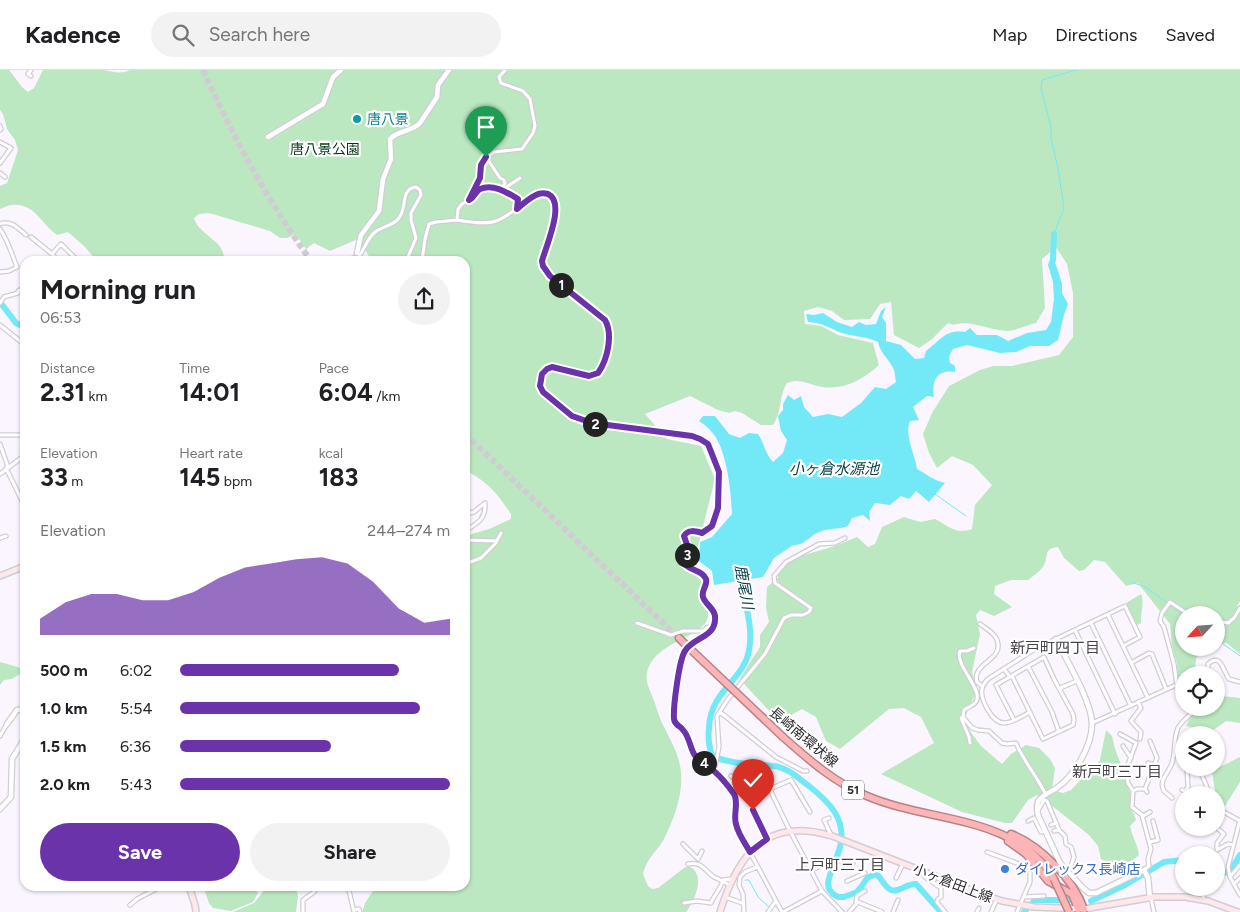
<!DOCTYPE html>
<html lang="en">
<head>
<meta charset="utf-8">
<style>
  body { margin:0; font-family:Figtree,"Noto Sans JP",sans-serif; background:#f2f2f2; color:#202124; height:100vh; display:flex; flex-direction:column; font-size:19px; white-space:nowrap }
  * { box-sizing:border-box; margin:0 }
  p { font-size:16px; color:#757577 }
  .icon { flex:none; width:28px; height:28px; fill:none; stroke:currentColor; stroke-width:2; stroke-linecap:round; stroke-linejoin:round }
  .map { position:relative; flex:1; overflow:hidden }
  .panel { position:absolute; left:20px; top:186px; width:450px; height:635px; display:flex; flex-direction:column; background:#fff; border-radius:15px; box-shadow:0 1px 4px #0004 }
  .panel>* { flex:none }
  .needle { width:32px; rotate:244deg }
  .fabs { position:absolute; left:1175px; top:536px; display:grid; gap:10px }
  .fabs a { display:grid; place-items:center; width:50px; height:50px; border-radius:50%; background:#fff; box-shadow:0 1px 4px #0004; font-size:25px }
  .pin { position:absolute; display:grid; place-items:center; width:42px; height:42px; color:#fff; margin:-51px -21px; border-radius:50% 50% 50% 0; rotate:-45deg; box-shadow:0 0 5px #0007 }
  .pin .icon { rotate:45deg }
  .km { position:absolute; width:25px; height:25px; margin:-12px; border-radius:50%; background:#222; color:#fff; font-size:14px; line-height:25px; text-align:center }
  .round { display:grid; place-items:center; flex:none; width:52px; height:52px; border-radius:26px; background:#f2f2f2 }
  .head { display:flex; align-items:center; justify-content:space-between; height:85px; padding:0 20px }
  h1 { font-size:28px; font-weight:700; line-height:38px }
  .stats { display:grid; grid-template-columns:repeat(3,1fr); gap:8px; height:85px; padding:5px 20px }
  .stats div { display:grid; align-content:center }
  .stats b { font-size:25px; font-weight:700 }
  .stats small { font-size:14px; font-weight:400 }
  .stats p { font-size:14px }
  .chart { height:140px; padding:10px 20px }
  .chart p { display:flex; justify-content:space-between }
  .chart svg { width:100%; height:90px; margin-top:5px; fill:#6b33aa; opacity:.7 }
  .primary-button { display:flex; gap:10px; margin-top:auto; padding:10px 20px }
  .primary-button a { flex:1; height:58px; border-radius:30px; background:#6b33aa; color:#fff; font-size:20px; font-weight:700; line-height:58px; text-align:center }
  .primary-button a+a { background:#f2f2f2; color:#202124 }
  ul { padding:0 20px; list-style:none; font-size:16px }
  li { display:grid; grid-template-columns:80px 60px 1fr; align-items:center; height:38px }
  li i { height:12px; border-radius:6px; background:#6b33aa }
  header { display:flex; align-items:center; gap:30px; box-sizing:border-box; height:70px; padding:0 25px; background:#fff; border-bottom:1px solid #e0e0e0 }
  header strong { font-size:24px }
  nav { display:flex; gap:28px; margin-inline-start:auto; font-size:18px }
  .search { width:350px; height:45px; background:#f2f2f2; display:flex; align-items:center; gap:12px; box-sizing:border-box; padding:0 18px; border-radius:28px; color:#757577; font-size:19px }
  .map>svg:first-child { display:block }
  .green { fill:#bbe8c1 }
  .water { fill:#73e9f8 }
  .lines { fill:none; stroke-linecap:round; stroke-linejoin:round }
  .stream { stroke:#73e9f8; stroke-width:1 }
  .river { stroke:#73e9f8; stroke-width:6 }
  .motorway-tunnel { stroke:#d1ccd4; stroke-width:6; stroke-dasharray:6 3; stroke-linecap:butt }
  .minor-casing { stroke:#d1cdd5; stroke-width:5.5 }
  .tertiary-casing { stroke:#d1cdd5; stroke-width:7 }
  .secondary-casing { stroke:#d1cdd5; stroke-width:8 }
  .motorway-casing { stroke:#b48487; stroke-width:9 }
  .minor { stroke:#fff; stroke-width:3 }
  .tertiary { stroke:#fff; stroke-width:4.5 }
  .secondary { stroke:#fee8e9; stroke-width:5 }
  .motorway { stroke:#fdb4b7; stroke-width:6 }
  .motorway-bridge-casing { stroke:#b48487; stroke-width:9; stroke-linecap:butt }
  .motorway-bridge { stroke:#fdb4b7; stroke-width:6 }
  .route-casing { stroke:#fff; stroke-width:10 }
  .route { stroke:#6b33aa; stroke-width:6 }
  .culture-dot { fill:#0f9aa8; stroke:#fff; stroke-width:2 }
  .shop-dot { fill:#3f7fe0; stroke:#fff; stroke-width:2 }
  .labels { text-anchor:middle; stroke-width:4.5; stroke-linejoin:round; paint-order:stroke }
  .shield { fill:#fff; stroke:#6b6a6c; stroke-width:1 }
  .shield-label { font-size:12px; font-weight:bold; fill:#2c2a2d }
  .culture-label { font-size:14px; fill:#0d838f; stroke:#fff; text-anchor:start }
  .park-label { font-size:14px; fill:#013814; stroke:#fff }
  .street-label { font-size:14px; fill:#2c2a2d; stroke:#fff }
  .shop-label { font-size:14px; fill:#366cbe; stroke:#fff; text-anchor:start }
  .water-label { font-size:15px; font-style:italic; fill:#094148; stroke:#fff }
  .neighbourhood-label { font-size:15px; fill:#464349; stroke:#fff }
</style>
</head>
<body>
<header>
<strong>Kadence</strong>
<div class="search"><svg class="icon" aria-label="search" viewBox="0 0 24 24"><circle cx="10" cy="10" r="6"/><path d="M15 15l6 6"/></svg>Search here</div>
<nav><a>Map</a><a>Directions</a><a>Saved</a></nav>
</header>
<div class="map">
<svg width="1240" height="842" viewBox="0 0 1240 842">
  <rect width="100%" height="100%" fill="#faf5fe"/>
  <path class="green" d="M0,0H9L22,17L28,22L34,18L43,0C63,0 83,0 103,0C113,1 119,5 130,0H1240V531L1237,536L1238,542L1240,543V584L1227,573H1216V545H1184V578H1207L1196,588L1195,601L1197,605H1184L1183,618L1178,614L1177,593L1172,577L1170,554L1138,513L1126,516L1105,492L1094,490L1084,500L1079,501L1064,488L1058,477C1043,478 1049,486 1044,495C1041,501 1033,506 1028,510H1011L995,516L994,524L1012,537L994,546L980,540L976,545L980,564L972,602L978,621L969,636L964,653L981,676L1002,694L1011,684L1026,675L1039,678L1050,689L1055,698L1052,720L1063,723L1071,720L1100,690L1106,660L1112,666L1115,679L1122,697L1131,726V737L1136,750L1130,756C1132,767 1138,775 1139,785C1124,798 1118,798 1101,789L1098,776L1089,765L1056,739L1037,725L1028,730L1012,753H1005L962,742L881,704L934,673L921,647L904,638L889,639L840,679L826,671L816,647L802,639L786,648L775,647L745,615L740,608L760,577V565L769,552L766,538L767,517L778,508V501L794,488L835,476L857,467L868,477L875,474L882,457L904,447L920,452L935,449C949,456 955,465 972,459L975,435L992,415L973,395L952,386L937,398L929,383L923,364L932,343L949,316L980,300L993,296H1012L1059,285L1073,267V223L1067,194L1056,177L1042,189L1045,238L1036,253C1027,255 1017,260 1008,261C990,261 970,249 953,255L948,253L932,269L919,278L894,265L891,232L880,234L870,249L844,250L832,241L818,237L804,241L805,254L821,256L838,265L873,273L879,295C863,310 841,322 818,316C806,313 798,308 787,313C778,328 783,340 773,355H761L742,343L735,341L729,343L718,340L690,326L645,344L667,369L701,376L715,409L694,492C695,503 701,509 705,520C708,527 709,538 708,546C706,568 654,570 647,603C645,612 650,620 653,628C657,638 659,648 664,657C671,671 680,686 681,703C683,725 674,749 664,769C657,782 647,787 643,804L648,816L652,819L658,818L684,798L688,796C707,803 695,831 686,842H362L365,833L376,816H465V466L489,459L511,449V444C497,423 488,412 465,400V191H372L358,169L330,181L314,173L306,179L296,164L287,168H280L270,161L209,143L199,144L194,148C199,166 226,170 224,191H97L84,176L68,162L57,165C41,154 35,133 12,135C8,135 3,138 0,139V116L7,113L18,80L15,70L7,59L3,44L0,40Z
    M1141,524C1145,532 1140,544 1141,553L1137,555L1126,533Z
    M0,592L18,597L21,599V603L12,609L4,610L0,615Z
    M1222,626L1240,628V653L1226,651L1212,661L1186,656L1191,646L1200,638H1216V629Z
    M1240,687V712L1225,736L1216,728L1212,701Z
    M203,816H262L261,818L256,819L258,823L253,832L231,841L213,838L209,833Z
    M264,816H296L298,826L296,842H233L254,833L265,819L263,818Z"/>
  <path class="water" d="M1052,183L1062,213V223L1068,234L1064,245L1058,270L1049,276H1030L1016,282L1000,283L967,275L953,279L949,286L950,293L955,296V302C937,299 931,311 934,327L927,326L913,337L919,350L910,351C904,365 915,384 917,399C928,405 933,410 945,413L929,432L916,421L909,429L901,426L890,435L875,433L869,442L870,451L863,445L852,448L848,456C838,460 828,457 817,463C809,467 803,476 793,475L774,488L763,507L714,515L712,501L699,491L700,472L712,467L732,444C731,421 727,378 711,361C708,357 703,354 699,351L703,346H715L729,364L740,368L749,363L758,364C765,374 764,382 773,392L783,383L787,370L781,361L778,346L783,340V334L788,325L794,330L801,326L804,337L813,347L828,344L842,347L861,333L875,317L886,319L896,312C895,308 895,303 894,300C889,288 881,285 878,272C866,266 854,267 842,263C829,258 823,253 808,252L806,244L814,245L823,243L837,252L852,257L859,252L866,255L876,254L881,241L886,237L882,247L886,253V271L901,275L915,289L924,288L926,281C940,271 945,259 965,262L970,258L977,265H997L1008,271L1027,263L1046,260L1051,252L1054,229L1053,212L1048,195Z"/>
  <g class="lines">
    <path class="stream" d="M1054,164L1064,138L1058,98L1051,69V57L1041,18L1042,10L1076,0
      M935,424L966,446
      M1132,512L1147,518L1184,545
      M1216,569L1240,586
      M745,810H749L758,827L770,838"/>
    <path class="river" d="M1053,190L1054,164
      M0,232L16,253L25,257
      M740,504C743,530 754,554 749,581C743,611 710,621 709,658C708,667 709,677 712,685C724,694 758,694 773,696C787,697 798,708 809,716C829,732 847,749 840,777C837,789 830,801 828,813L829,819L833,824L838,827H844L857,822L862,816L867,808L876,804C882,808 884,817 891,820C899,823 907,813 916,814L941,842
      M1216,805C1230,804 1234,795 1240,785
      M1091,831L1125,815L1164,792L1184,790
      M1024,842L1035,830H1069"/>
    <path class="motorway-tunnel" d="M203,0C233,67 268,131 311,191
      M465,364L679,568"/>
    <g class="minor-casing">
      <path id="minor" d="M31,6L28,4L31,0
        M0,56L1,59L0,60
        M0,72L11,78L0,93
        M488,90L500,108L504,110L505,113L501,119
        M0,103L5,107
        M502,120L520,108
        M469,130L481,119H501L518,129L517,139
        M457,150C468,152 485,155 496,151C511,146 521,133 535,125C539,123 545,123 549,125C565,135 546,176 542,191C544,217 606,235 609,262C610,269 607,278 606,285C604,292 602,301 595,304C582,311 562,294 547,299L542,304L540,311L543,322L572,346L592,353L692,366L700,369L707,375L719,402L717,438L712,456L702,463C695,461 688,458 685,466L689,481L683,491C687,501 703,500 706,509C708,515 701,521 703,528C708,539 721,543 713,559C709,567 698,568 691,573C689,575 685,580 684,582C679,592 673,640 674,651L676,654L683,660L697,688L714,701L733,723L736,728V756L782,842
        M0,154C10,149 19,159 26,165
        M0,159C9,172 11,183 17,197L9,201L0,202
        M31,167L52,184
        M353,188H358C364,180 367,169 375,162C385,155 398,155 402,142C406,132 402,119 416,117L420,120L421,125L411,143V150L416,168L408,187V191
        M314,190V191
        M58,191L52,184L61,174L78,191
        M293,191H294
        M422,191L425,169L429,154L436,152L457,150L458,139L462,134L469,130L480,109L483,90L494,82L522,79L533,63L535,56L530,29L523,21L501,13L499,7L505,0
        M0,233L4,227L18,223V221L25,217
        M0,255L25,275
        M0,365H25
        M0,374L8,397
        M465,379L468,383
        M6,398L25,437
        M0,404L25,385
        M465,444L474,442L485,433C486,449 478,453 465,461
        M0,468L6,466
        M465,470L497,471
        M465,494L481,488L495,474L501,463
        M1108,545L1148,628
        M1216,551L1228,553L1234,548L1240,538
        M637,553L671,565L683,561H703L708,557H713
        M1091,553L1131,636
        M980,554C985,558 995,563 997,570C1005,590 971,593 977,612L982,616
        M1075,560L1115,644
        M974,578L967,581H960C954,595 986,622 975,633C972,636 967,638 964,640L963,647L972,658L978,660L989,661L1002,673L1007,674L1016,673C1024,692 1037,706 1046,725
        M1131,593L1149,583L1152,584L1166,619
        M1028,596L1052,642L1059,662
        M1004,599L1010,607
        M1210,605L1208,600V594C1221,582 1223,601 1229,609L1240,612
        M1012,606L1043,669L1073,655L1074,650L1073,644L1054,609L1044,587L996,615L1014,650
        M1060,618L1077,611
        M1138,632L1141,638L1131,651L1141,662L1140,669
        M1184,635L1178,624L1174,594L1164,557L1160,551L1162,543L1170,532L1188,544L1200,545
        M1186,638L1195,640L1205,638
        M720,642L776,687L803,701H807
        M1030,642C1023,646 1012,653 1004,653C992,653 980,629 982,619C983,614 985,612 988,609L1035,579L1125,536L1140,567L1123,576
        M963,647L961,648L969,667L970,673
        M1092,653L1176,615
        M1120,664L1136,673L1126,700L1128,713L1133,721L1132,737L1142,745L1143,749L1151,779L1148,789L1149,796L1144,800
        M0,666L7,654
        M1123,676L1131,688
        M1148,693L1155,695
        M714,701L719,677L717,646L728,629L765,584L784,548L791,545H803L809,542L811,538L775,513L774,506L786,492L819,474L835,473L845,468
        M731,706L740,711L761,701L789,759L822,821L842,842
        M770,719L791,710L810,742
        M1145,719L1157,688L1150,671
        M1182,720L1185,721L1188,717L1187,699L1189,698L1200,701L1207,717L1208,725
        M1133,721L1137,719H1145L1147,722
        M1172,728L1164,721C1158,710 1169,703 1172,693C1176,681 1173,669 1178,658C1182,651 1189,646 1195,640
        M1216,734L1222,741L1240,751
        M753,740L767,769
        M1037,742L1044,730L1047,731L1059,760L1065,766L1066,774L1071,777L1074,787L1069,802
        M1143,746L1150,742
        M829,748L824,750L831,765
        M1240,750L1228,797L1230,807L1240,825
        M1028,751L1034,748L1041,762L1045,761
        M1051,755L1056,753
        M1217,758L1224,764L1217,773V780L1228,774L1234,775
        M1054,761L1059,760
        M1150,772L1158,770L1153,751
        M683,774L698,789
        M987,782L1030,798V812L1017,842
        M698,789L702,781
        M688,794C702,791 705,801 714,807C720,810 724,811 729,815
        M811,800L837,790L845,793H853
        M922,802L925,807L941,818V827L938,829L937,832L945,842
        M1230,807L1240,795
        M896,808L903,794
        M847,811L865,803
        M1234,814L1240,808
        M348,816L354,842
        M356,816L357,818
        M1201,818L1204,830
        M725,827L742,833
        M1024,827L1044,826
        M1151,828L1154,842
        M856,832L857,826L865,821
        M684,833L697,831L711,833C714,825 721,819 723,810L732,809
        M130,835L137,829L162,816
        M354,840L359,839L360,842
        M303,842V830L314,822L317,816
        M744,842L743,824L739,815L740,807L745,802L757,797
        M768,842L776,831
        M783,842L822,821
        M849,842L858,832L882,842
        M893,842L898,830
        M977,842L979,838
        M991,842L997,829"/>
    </g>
    <g class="tertiary-casing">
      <path id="tertiary" d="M268,67L323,34L333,7L341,0
        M357,183L361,165L379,141L383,109L391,89L390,69C398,60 412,62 420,53L437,27L438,15L449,0
        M1056,569C1066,589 1092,632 1092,654C1092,675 1075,705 1058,717C1053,721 1044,724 1039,730C1036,734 1037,740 1038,745L1060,793L1083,818L1089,823H1096L1144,800L1148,808L1150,828
        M7,654L17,640L25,639
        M0,739L11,727L12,689L25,668"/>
    </g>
    <g class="secondary-casing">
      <path id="secondary" d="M0,506L25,496
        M189,816L195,835L196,842
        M720,842C738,784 766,746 832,766L979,823L1002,831L1034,837L1084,839L1154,827H1185L1208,831L1238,842"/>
    </g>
    <g class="motorway-casing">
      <path id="motorway" d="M679,568L685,574
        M783,667C809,690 835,713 867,726C930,753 1015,744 1054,809
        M1011,764C1041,776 1073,809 1084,839
        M1008,771L1026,784L1048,811L1072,824L1078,839"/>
    </g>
    <use href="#minor" class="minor"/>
    <use href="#tertiary" class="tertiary"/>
    <use href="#secondary" class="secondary"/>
    <use href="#motorway" class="motorway"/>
    <g class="motorway-bridge-casing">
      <path id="motorway-bridge" d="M685,574L783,667
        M1054,809L1069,842"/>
    </g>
    <use href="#motorway-bridge" class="motorway-bridge"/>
  </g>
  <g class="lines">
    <g class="route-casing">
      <path id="route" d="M486,87L481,95L480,108L469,130C474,128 475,122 480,119C493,113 508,123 518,129L517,139C523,134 529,128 536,125C540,123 544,123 548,124C566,132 546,176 542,191L543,196L550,206L605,250C613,264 608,289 598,303L589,306L552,297L547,299L542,304L540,316L543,322L572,346L592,353L692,366L700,369L708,374L719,402L718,438L712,456L702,463C695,461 688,459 684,466L689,481L683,491C687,501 702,499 706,509C708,515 701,520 703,527C705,534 714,538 715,546C717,568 693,567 685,581C679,590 673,638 674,649C675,656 680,655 683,660C690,667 690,680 696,687C701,693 709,696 714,701C721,707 729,717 734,724C739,733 733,745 736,754C738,764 745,773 750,782L767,769L753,740"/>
    </g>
    <use href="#route" class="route"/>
  </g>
  <circle class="culture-dot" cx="357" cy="49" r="5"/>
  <circle class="shop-dot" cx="1005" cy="799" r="5"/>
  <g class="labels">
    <rect class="shield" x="842" y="710.5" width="22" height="19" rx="4"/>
    <g class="shield-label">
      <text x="853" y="724">51</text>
    </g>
    <g class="culture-label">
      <text x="367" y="54">唐八景</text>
    </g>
    <g class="park-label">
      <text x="325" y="84">唐八景公園</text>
    </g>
    <g class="street-label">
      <text transform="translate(804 667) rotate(40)" y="5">長崎南環状線</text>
      <text transform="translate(953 813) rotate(21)" y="5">小ヶ倉田上線</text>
    </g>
    <g class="shop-label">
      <text x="1015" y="804">ダイレックス長崎店</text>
    </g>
    <g class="water-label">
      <text x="834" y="404">小ヶ倉水源池</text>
      <text transform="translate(744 517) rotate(80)" y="5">鹿尾川</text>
    </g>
    <g class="neighbourhood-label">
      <text x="1055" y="583">新戸町四丁目</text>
      <text x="1117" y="707">新戸町三丁目</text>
      <text x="840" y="800">上戸町三丁目</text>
    </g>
  </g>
</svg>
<div class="fabs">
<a><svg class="needle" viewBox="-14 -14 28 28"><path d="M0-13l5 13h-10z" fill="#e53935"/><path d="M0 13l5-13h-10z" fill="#757577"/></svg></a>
<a><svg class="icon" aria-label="locate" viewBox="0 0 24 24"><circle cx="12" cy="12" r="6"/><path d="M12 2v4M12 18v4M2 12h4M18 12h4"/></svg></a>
<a><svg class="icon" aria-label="layers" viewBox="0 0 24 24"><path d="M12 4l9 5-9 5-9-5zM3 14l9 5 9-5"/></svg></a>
<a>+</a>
<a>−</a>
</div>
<div class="pin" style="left:486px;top:87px;background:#1e9e55"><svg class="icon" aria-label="arrive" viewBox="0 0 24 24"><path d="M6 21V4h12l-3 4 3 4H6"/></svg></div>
<div class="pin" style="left:753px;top:740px;background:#d93025"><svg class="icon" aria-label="check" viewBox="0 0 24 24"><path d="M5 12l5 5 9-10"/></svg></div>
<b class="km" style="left:561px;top:215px">1</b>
<b class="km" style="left:595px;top:354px">2</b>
<b class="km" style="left:687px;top:485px">3</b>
<b class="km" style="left:704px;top:693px">4</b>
<section class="panel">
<div class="head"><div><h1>Morning run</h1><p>06:53</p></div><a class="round"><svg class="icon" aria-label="share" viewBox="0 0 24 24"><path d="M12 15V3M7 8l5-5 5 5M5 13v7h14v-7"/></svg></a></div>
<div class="stats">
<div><p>Distance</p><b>2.31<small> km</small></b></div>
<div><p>Time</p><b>14:01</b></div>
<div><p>Pace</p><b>6:04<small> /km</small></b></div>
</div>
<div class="stats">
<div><p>Elevation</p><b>33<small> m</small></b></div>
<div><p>Heart rate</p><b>145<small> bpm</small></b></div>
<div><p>kcal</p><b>183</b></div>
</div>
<div class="chart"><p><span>Elevation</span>244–274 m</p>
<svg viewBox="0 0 160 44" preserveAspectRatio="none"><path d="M0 44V36L10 28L20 24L30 24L40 27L50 27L60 23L70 16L80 11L90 9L100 7L110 6L120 9L130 18L140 31L150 38L160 36V44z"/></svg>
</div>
<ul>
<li><b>500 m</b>6:02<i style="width:81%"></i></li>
<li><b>1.0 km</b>5:54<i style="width:89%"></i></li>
<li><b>1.5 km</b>6:36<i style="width:56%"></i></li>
<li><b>2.0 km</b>5:43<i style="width:100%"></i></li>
</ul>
<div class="primary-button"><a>Save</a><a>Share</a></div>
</section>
</div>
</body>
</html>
